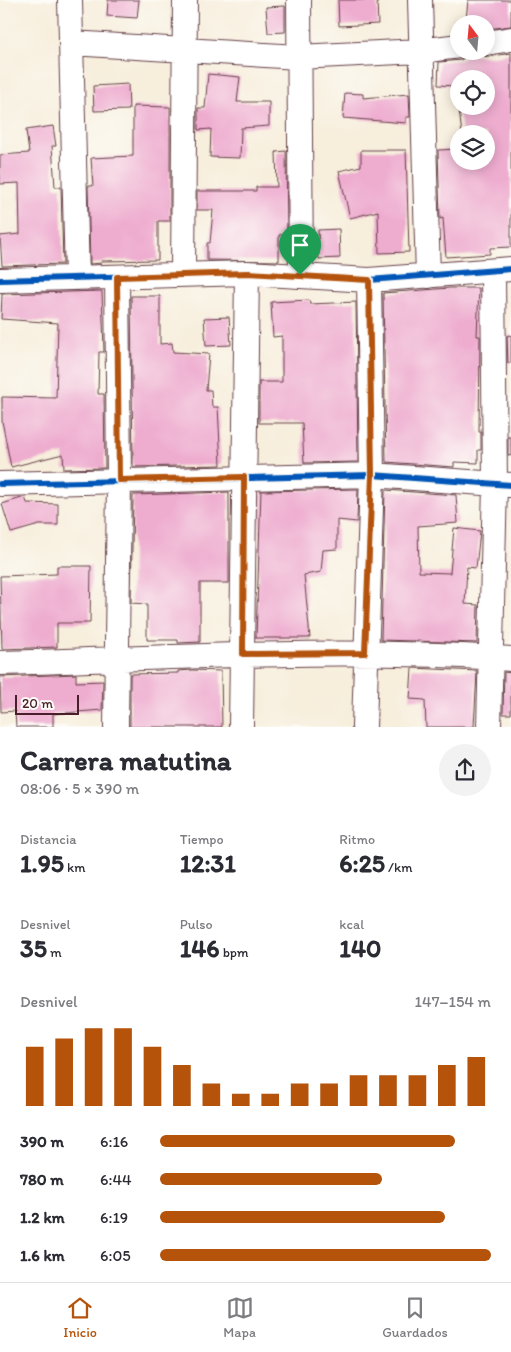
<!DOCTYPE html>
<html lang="es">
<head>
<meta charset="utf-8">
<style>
  body { margin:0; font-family:Itim,sans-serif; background:#f2f2f3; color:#2b2b33; height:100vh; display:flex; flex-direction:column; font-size:19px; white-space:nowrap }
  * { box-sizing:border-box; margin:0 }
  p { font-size:16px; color:#7c7c81 }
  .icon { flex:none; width:28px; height:28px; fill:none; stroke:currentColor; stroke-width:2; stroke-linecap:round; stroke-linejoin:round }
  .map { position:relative; height:727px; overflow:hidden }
  .drawer { display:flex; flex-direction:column; background:#fff; flex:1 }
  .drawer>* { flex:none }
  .needle { width:32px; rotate:344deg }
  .controls { position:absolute; left:450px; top:15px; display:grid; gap:10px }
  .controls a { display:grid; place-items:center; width:45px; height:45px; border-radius:50%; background:#fff; box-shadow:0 2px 12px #0003; font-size:25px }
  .scale { position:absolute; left:15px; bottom:12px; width:64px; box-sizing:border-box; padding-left:5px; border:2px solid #4a1f2b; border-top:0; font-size:14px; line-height:18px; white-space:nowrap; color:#4a1f2b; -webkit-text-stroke:4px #fdfcf7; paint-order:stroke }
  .pin { position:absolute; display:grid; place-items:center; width:42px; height:42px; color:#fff; margin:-51px -21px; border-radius:50% 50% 50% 0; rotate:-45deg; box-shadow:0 0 5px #0007 }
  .pin .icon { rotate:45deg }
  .round { display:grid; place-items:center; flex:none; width:52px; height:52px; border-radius:26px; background:#f2f2f3 }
  .summary { display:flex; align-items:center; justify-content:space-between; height:85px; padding:0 20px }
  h1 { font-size:28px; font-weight:800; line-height:38px }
  .stats { display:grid; grid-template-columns:repeat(3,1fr); gap:8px; height:85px; padding:5px 20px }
  .stats div { display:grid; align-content:center }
  .stats b { font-size:25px; font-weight:800 }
  .stats small { font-size:14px; font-weight:400 }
  .stats p { font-size:14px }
  .chart { height:140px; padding:10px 20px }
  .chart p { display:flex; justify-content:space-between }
  .chart svg { width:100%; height:90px; margin-top:5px; stroke:#b45309; stroke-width:6 }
  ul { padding:0 20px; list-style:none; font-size:16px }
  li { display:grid; grid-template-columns:80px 60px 1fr; align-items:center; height:38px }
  li i { height:12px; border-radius:6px; background:#b45309 }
  .tab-bar { display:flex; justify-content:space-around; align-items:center; height:70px; border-top:1px solid #e1e1e2; background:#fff; font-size:14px; color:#7c7c81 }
  .tab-bar a { display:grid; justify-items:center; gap:2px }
  .tab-bar .on { color:#b45309 }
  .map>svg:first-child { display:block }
  .building { fill:#eeaccf; fill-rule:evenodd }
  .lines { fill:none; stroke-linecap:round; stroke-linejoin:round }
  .minor-casing { stroke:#643e46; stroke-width:26 }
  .minor { stroke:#fff; stroke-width:24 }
  .cycleway-casing { stroke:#fdfcf7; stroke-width:9 }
  .cycleway { stroke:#0057b8; stroke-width:6 }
  .route-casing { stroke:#fff; stroke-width:10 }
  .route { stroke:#b45309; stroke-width:6 }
</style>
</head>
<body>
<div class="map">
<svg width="511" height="727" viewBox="0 0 511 727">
  <rect width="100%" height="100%" fill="#fdfcf7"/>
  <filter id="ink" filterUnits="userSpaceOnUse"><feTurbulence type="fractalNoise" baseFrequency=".02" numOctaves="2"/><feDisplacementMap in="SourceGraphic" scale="10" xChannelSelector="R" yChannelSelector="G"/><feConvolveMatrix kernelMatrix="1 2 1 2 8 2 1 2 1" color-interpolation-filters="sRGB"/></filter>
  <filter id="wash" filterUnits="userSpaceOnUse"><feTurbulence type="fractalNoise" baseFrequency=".0096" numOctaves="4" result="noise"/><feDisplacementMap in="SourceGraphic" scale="20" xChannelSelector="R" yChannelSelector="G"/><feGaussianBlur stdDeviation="1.12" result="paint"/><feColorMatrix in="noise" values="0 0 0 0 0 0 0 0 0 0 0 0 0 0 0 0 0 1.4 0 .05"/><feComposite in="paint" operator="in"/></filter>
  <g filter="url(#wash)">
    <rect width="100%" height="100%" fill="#f7eedc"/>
    <g id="blocks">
      <path class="building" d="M108,0H139L137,18L107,16Z
        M338,0H377L378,24L339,26Z
        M468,0H511V26L488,29V22L466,20Z
        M285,6V32L268,33L266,7Z
        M470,53L488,57L511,53V247L490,248V254L446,257L443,218L440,219L438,150L459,149V161H486V134H462L456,86L438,85L439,62L461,60ZM459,79H486V106H459Z
        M208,74L240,77L237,102H269V126L241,128L240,158L210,157L211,129L198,130V108H205Z
        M128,84L129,110L94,111L93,86Z
        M345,93L363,94V98L409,94L410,117H406V123L343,118Z
        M133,106L170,107V221H158V260L102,261V263L90,264L88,186H93L91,158L133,156Z
        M53,126L56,146H52L55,187H61L63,264L2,266L0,236L20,234L19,183L0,184V155L29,153L26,130Z
        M361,150H406L409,252L379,253L378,211L350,218L339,171L361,166Z
        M286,151L287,234L279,235V261L207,260V243H210L213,210H197V191H256V187H277L276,152Z
        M339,229L340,258L319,259L318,230Z
        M450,288H479L477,336H480L479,432H481V450H478V463L454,462V467L386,462L383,293Z
        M102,291L104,352H99L98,394H104L105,468L64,469L63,454L11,467L2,421V397L56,398L58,323L1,319L2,294Z
        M131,296H160V344L172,343L173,352L209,354L206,390H211L212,407H218L221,465L133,467Z
        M309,300L310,304L356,302L358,462L304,463L302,423H259V382H282V336L273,337L271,302Z
        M229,317L231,345L206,346L204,318Z
        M511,335V363H508L507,336Z
        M508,437H511V456L508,455Z
        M358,489L357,522L337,520V549L323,550L321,572L304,575L310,638H256L261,491Z
        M385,490L456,495L458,523L418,526L419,572L450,573L454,528L480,531L476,568L467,567L465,604L478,605L477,643L381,640Z
        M229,492V583H200V642L178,643V640H147V604L131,603L133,495Z
        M25,497L27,503L58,504V525H39L11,533L2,504Z
        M57,566H91L90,623H57V647L2,649L0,576L57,574Z
        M412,668L477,671L474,727H426L425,700L410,699Z
        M192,670L221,671L222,727H130V674L178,673V671Z
        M504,672L511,673V714H503Z
        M76,674V682L103,681L102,710L53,714V727H16L15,711L1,712L0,677Z"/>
    </g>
  </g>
  <g filter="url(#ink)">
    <use href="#blocks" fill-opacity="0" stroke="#643e46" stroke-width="1"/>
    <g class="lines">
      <g class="minor-casing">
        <path id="minor" d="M70,0L77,278
          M299,0L301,275
          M420,0L428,276
          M71,43L298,57L420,51L459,46
          M486,43L511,39
          M183,275L185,0
          M0,280L247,273L369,280L511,269
          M0,484L372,475L511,485
          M0,663C170,658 341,647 511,659
          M116,727L119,480L117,277
          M241,727L247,273
          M364,727L372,475L369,280
          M489,727L495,484L493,271"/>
      </g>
      <use href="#minor" class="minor"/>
      <g class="cycleway-casing">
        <path id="cycleway" d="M0,280L247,273L369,280L511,269
          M0,484L372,475L511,485"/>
      </g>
      <use href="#cycleway" class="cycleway"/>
    </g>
  </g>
  <g class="lines" filter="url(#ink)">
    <g class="route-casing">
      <path id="route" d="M247,273L369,280L372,475L365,653L243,654L244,477L119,480L117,277Z"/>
    </g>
    <use href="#route" class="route"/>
  </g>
</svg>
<div class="controls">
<a><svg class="needle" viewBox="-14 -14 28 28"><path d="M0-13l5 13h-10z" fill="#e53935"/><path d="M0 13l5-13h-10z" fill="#7c7c81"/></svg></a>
<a><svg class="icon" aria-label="locate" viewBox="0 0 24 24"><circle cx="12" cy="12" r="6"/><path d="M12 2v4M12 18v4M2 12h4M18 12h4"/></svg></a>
<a><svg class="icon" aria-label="layers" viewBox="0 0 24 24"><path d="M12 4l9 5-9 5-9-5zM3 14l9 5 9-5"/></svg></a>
</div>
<div class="scale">20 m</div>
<div class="pin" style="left:300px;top:275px;background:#1e9e55"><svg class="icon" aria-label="arrive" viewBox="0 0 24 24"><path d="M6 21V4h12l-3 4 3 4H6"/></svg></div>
</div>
<section class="drawer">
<div class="summary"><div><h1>Carrera matutina</h1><p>08:06 · 5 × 390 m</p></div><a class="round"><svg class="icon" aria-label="share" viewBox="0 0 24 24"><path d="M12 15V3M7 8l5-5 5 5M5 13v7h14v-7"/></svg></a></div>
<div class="stats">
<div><p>Distancia</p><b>1.95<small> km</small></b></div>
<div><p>Tiempo</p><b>12:31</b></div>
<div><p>Ritmo</p><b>6:25<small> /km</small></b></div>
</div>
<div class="stats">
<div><p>Desnivel</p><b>35<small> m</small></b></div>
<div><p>Pulso</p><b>146<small> bpm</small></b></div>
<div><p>kcal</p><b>140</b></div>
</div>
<div class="chart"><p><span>Desnivel</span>147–154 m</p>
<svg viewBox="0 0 160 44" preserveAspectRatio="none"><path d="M5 44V15M15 44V11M25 44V6M35 44V6M45 44V15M55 44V24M65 44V33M75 44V38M85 44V38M95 44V33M105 44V33M115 44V29M125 44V29M135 44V29M145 44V24M155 44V20"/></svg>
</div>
<ul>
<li><b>390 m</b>6:16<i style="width:89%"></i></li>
<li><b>780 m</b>6:44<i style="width:67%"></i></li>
<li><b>1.2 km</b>6:19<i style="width:86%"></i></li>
<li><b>1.6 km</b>6:05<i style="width:100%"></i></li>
</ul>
</section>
<nav class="tab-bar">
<a class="on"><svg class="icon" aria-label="home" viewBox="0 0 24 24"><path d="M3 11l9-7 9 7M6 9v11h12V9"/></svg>Inicio</a>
<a><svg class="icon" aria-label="map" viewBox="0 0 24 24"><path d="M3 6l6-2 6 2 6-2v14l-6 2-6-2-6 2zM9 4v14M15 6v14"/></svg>Mapa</a>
<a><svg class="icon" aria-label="saved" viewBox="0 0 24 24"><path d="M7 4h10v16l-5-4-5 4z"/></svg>Guardados</a>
</nav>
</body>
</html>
